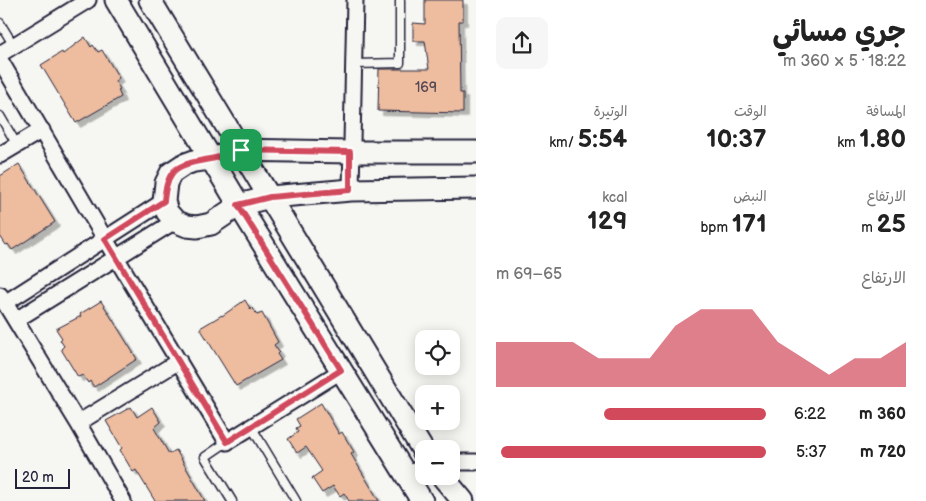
<!DOCTYPE html>
<html lang="ar">
<head>
<meta charset="utf-8">
<style>
  body { margin:0; font-family:"Balsamiq Sans","Playpen Sans Arabic",sans-serif; background:#f6f6f6; color:#222; direction:rtl; height:100vh; display:flex; flex-direction:column; font-size:19px; white-space:nowrap }
  * { box-sizing:border-box; margin:0 }
  p { font-size:16px; color:#767676 }
  .icon { flex:none; width:28px; height:28px; fill:none; stroke:currentColor; stroke-width:2; stroke-linecap:round; stroke-linejoin:round }
  .map { position:relative; flex:1; overflow:hidden; direction:ltr }
  .drawer { display:flex; flex-direction:column; background:#fff; width:450px }
  .drawer>* { flex:none }
  .tools { position:absolute; left:415px; top:330px; display:grid; gap:10px }
  .tools a { display:grid; place-items:center; width:45px; height:45px; border-radius:10px; background:#fff; box-shadow:0 2px 12px #0003; font-size:25px }
  .scale { position:absolute; left:15px; bottom:12px; width:55px; box-sizing:border-box; padding-left:5px; border:2px solid #22223b; border-top:0; font-size:14px; line-height:18px; white-space:nowrap; color:#22223b; -webkit-text-stroke:4px #f6f6f2; paint-order:stroke }
  .pin { position:absolute; display:grid; place-items:center; width:42px; height:42px; color:#fff; margin:-21px; border-radius:10px; box-shadow:0 2px 8px #0006 }
  .round { display:grid; place-items:center; flex:none; width:52px; height:52px; border-radius:10px; background:#f6f6f6 }
  .overview { display:flex; align-items:center; justify-content:space-between; height:85px; padding:0 20px }
  h1 { font-size:28px; font-weight:700; line-height:38px }
  .figures { display:grid; grid-template-columns:repeat(3,1fr); gap:8px; height:85px; padding:5px 20px }
  .figures div { display:grid; align-content:center }
  .figures b { font-size:25px; font-weight:700 }
  .figures small { font-size:14px; font-weight:400 }
  .figures p { font-size:14px }
  .chart { height:140px; padding:10px 20px }
  .chart p { display:flex; justify-content:space-between }
  .chart svg { width:100%; height:90px; margin-top:5px; fill:#d1495b; opacity:.7 }
  ul { padding:0 20px; list-style:none; font-size:16px }
  li { display:grid; grid-template-columns:80px 60px 1fr; align-items:center; height:38px }
  li i { height:12px; border-radius:6px; background:#d1495b }
  main { display:flex; flex:1; min-height:0 }
  .map>svg:first-child { display:block }
  .building { fill:#eebc9f; stroke:#22223b; filter:url(#shadow) }
  .lines { fill:none; stroke-linecap:round; stroke-linejoin:round }
  .lane-casing { stroke:#22223b; stroke-width:11 }
  .street-casing { stroke:#22223b; stroke-width:19 }
  .secondary-casing { stroke:#22223b; stroke-width:25 }
  .lane { stroke:#f6f6f2; stroke-width:8 }
  .street { stroke:#f6f6f2; stroke-width:15 }
  .secondary { stroke:#f6f6f2; stroke-width:21 }
  .route-casing { stroke:#fff; stroke-width:10 }
  .route { stroke:#d1495b; stroke-width:6 }
  .labels { text-anchor:middle; stroke-width:5; stroke-linejoin:round; paint-order:stroke }
  .number-label { font-size:14px; fill:#554854 }
</style>
</head>
<body>
<main>
<section class="drawer">
<div class="overview"><div><h1>جري مسائي</h1><p>18:22 · 5 × 360 m</p></div><a class="round"><svg class="icon" aria-label="share" viewBox="0 0 24 24"><path d="M12 15V3M7 8l5-5 5 5M5 13v7h14v-7"/></svg></a></div>
<div class="figures">
<div><p>المسافة</p><b>1.80<small> km</small></b></div>
<div><p>الوقت</p><b>10:37</b></div>
<div><p>الوتيرة</p><b>5:54<small> /km</small></b></div>
</div>
<div class="figures">
<div><p>الارتفاع</p><b>25<small> m</small></b></div>
<div><p>النبض</p><b>171<small> bpm</small></b></div>
<div><p>kcal</p><b>129</b></div>
</div>
<div class="chart"><p><span>الارتفاع</span>65–69 m</p>
<svg viewBox="0 0 160 44" preserveAspectRatio="none"><path d="M0 44V22L10 22L20 22L30 22L40 30L50 30L60 30L70 14L80 6L90 6L100 6L110 22L120 30L130 38L140 30L150 30L160 22V44z"/></svg>
</div>
<ul>
<li><b>360 m</b>6:22<i style="width:60%"></i></li>
<li><b>720 m</b>5:37<i style="width:98%"></i></li>
</ul>
</section>
<div class="map">
<svg width="476" height="501" viewBox="0 0 476 501">
  <defs>
    <filter id="shadow"><feDropShadow dx="4.5" dy="4.5" stdDeviation="0" flood-color="#0004"/></filter>
  </defs>
  <rect width="100%" height="100%" fill="#f6f6f2"/>
  <filter id="ink" filterUnits="userSpaceOnUse"><feTurbulence type="fractalNoise" baseFrequency=".02" numOctaves="2"/><feDisplacementMap in="SourceGraphic" scale="10" xChannelSelector="R" yChannelSelector="G"/><feConvolveMatrix kernelMatrix="1 2 1 2 8 2 1 2 1" color-interpolation-filters="sRGB"/></filter>
  <g filter="url(#ink)">
    <path class="building" d="M425,0H463V21H459L460,93H463V113L378,111L379,69H429L425,41H413V23L425,24Z
      M85,37L91,47L93,45L98,52L102,50L119,78L115,81L120,89L118,90L121,97L76,123L41,65L62,52L63,54Z
      M19,164L55,222L12,250L8,244L6,245L0,236V176Z
      M245,300L251,310L253,308L257,315L262,313L278,342L274,345L279,352L277,354L281,360L236,386L200,328L222,315V316Z
      M101,301L137,359L94,387L90,381L88,383L83,375L78,377L61,349L64,346L60,340L62,338L56,329L81,316L80,314Z
      M321,403L339,434L342,432L354,452L351,454L379,501H349L344,493L340,496L333,486L322,493L312,478L322,471L306,447L297,453L288,439L298,432L296,428L300,426L296,419Z
      M131,407L137,417L152,407L161,422L154,428L169,454L176,450L205,501H155L136,470L133,472L120,450L122,448L106,421Z"/>
    <g class="lines">
      <g class="lane-casing">
        <path id="lane" d="M0,23L14,46
          M355,64L400,63V0
          M0,116L17,145
          M252,428L296,501
          M227,442L205,457L232,501"/>
      </g>
      <g class="street-casing">
        <path id="street" d="M0,54L88,0
          M0,60L105,239L227,442L341,371
          M0,155L42,130
          M351,190L355,0
          M0,295L78,423L123,501
          M5,303L164,201
          M16,320L175,221
          M78,423L179,361
          M451,462H476
          M406,476L424,466"/>
      </g>
      <g class="secondary-casing">
        <path id="secondary" d="M116,0L239,205L422,501
          M150,0L424,452
          M476,152H350L241,150L211,159L194,161L183,165L171,173L166,183L164,201L167,212L175,221L187,226L197,227L211,224L239,205L270,197L351,190L476,188
          M442,476L463,501"/>
      </g>
      <use href="#lane" class="lane"/>
      <use href="#street" class="street"/>
      <use href="#secondary" class="secondary"/>
    </g>
  </g>
  <g class="lines" filter="url(#ink)">
    <g class="route-casing">
      <path id="route" d="M241,150L350,152V190L270,197L238,205L341,370L227,442L105,239L164,201C167,166 178,165 210,159C220,157 231,153 241,150Z"/>
    </g>
    <use href="#route" class="route"/>
  </g>
  <g class="labels">
    <g class="number-label">
      <text x="426" y="92">169</text>
    </g>
  </g>
</svg>
<div class="tools">
<a><svg class="icon" aria-label="locate" viewBox="0 0 24 24"><circle cx="12" cy="12" r="6"/><path d="M12 2v4M12 18v4M2 12h4M18 12h4"/></svg></a>
<a>+</a>
<a>−</a>
</div>
<div class="scale">20 m</div>
<div class="pin" style="left:241px;top:150px;background:#1e9e55"><svg class="icon" aria-label="arrive" viewBox="0 0 24 24"><path d="M6 21V4h12l-3 4 3 4H6"/></svg></div>
</div>
</main>
</body>
</html>
